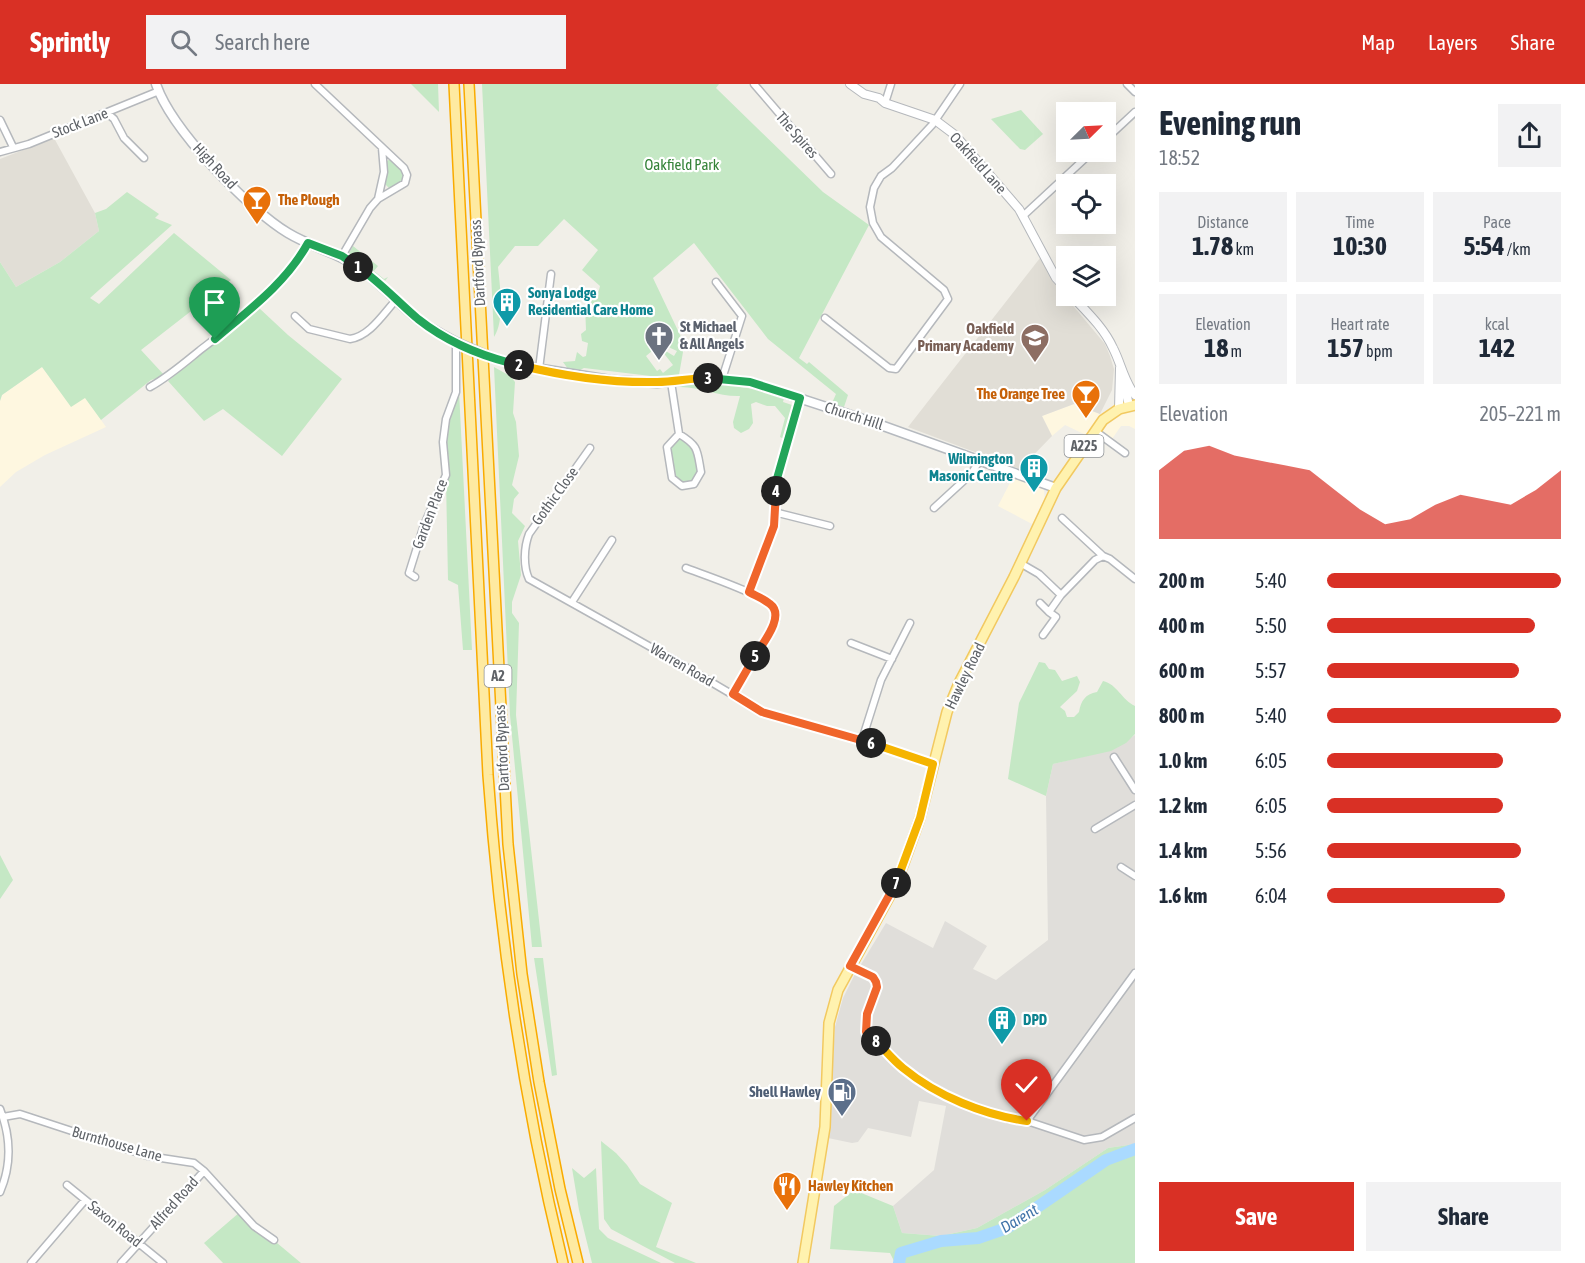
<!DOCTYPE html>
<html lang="en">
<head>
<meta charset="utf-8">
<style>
  body { margin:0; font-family:"Asap Condensed",sans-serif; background:#f2f2f3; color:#1f2937; height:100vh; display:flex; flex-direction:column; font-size:22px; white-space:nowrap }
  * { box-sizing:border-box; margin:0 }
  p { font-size:20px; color:#747a83 }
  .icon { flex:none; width:33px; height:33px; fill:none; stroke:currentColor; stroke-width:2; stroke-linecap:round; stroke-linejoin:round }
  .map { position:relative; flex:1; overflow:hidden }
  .sheet { display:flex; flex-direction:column; background:#fff; width:450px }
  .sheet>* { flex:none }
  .needle { width:39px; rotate:66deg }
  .tools { position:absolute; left:1056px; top:18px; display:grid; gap:12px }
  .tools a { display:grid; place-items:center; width:60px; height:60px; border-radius:0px; background:#fff; box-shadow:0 6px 24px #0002; font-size:30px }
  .pin { position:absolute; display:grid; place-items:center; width:51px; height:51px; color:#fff; margin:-62px -26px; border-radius:50% 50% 50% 0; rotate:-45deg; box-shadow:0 0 6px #0007 }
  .pin .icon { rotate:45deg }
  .km { position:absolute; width:30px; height:30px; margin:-15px; border-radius:50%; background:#222; color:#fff; font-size:16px; line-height:30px; text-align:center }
  .round { display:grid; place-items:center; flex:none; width:63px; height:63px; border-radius:0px; background:#f2f2f3 }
  .headline { display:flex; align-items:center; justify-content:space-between; height:102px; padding:0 24px }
  h1 { font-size:33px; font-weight:700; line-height:45px }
  .figures { display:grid; grid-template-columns:repeat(3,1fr); gap:9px; height:102px; padding:6px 24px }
  .figures div { display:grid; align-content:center; border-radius:0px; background:#f2f2f3; text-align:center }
  .figures b { font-size:26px; font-weight:700 }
  .figures small { font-size:16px; font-weight:400 }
  .figures p { font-size:16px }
  .chart { height:168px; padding:12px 24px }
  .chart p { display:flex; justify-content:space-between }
  .chart svg { width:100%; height:108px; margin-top:6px; fill:#d93025; opacity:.7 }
  .cta { display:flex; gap:12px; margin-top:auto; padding:12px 24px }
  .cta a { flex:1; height:69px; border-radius:0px; background:#d93025; color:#fff; font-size:24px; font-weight:700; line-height:69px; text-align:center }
  .cta a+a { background:#f2f2f3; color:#1f2937 }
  ul { padding:0 24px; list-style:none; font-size:20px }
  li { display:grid; grid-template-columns:96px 72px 1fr; align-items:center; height:45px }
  li i { height:15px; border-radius:8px; background:#d93025 }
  header { display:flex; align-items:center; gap:36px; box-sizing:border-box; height:84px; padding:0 30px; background:#d93025; color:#fff }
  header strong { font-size:28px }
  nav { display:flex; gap:33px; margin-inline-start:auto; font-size:21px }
  .search { width:420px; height:54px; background:#f2f2f3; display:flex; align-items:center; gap:15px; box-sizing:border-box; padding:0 21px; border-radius:0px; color:#747a83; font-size:22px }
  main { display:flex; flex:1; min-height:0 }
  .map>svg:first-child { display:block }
  .commercial { fill:#fef7e0 }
  .industrial { fill:#e0deda }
  .education { fill:#e1ded6 }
  .green { fill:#c5e8c5; fill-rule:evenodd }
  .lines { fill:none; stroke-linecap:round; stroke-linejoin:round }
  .river { stroke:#aadaff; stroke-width:12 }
  .minor-casing { stroke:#b5b8bc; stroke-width:9 }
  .tertiary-casing { stroke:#b5b8bc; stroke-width:10 }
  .secondary-casing { stroke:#b6babf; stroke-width:11 }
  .primary-casing { stroke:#f2c960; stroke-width:12 }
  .trunk-casing { stroke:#f9ab00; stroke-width:12 }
  .minor { stroke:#fff; stroke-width:6 }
  .tertiary { stroke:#fff; stroke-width:8 }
  .secondary { stroke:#fff; stroke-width:8 }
  .primary { stroke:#fff2af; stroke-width:9 }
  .trunk { stroke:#feeaa1; stroke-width:9 }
  .secondary-bridge-casing { stroke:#b6babf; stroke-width:11; stroke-linecap:butt }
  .secondary-bridge { stroke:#fff; stroke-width:8 }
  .split-1-casing { stroke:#fff; stroke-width:12 }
  .split-2-casing { stroke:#fff; stroke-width:12 }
  .split-3-casing { stroke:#fff; stroke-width:12 }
  .split-4-casing { stroke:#fff; stroke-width:12 }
  .split-5-casing { stroke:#fff; stroke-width:12 }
  .split-6-casing { stroke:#fff; stroke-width:12 }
  .split-7-casing { stroke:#fff; stroke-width:12 }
  .split-8-casing { stroke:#fff; stroke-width:12 }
  .split-9-casing { stroke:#fff; stroke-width:12 }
  .split-1 { stroke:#22a559; stroke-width:8 }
  .split-2 { stroke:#22a559; stroke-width:8 }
  .split-3 { stroke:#f5b400; stroke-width:8 }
  .split-4 { stroke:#22a559; stroke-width:8 }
  .split-5 { stroke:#f0652b; stroke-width:8 }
  .split-6 { stroke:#f0652b; stroke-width:8 }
  .split-7 { stroke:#f5b400; stroke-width:8 }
  .split-8 { stroke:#f0652b; stroke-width:8 }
  .split-9 { stroke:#f5b400; stroke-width:8 }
  .labels { text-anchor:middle; stroke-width:4.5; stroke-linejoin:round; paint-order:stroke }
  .shield { fill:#fff; stroke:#8f9295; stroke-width:1.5 }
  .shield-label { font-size:14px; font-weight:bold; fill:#5f6368 }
  .street-label { font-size:15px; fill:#5f6368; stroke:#fff }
  .park-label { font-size:15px; fill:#348238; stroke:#fff }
  .food-label { font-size:15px; font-weight:bold; fill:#c56008; stroke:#fff; text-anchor:start }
  .culture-label { font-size:15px; font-weight:bold; fill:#0d838f; stroke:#fff; text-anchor:start }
  .worship-label { font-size:15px; font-weight:bold; fill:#5b616d; stroke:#fff; text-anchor:start }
  .education-label { font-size:15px; font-weight:bold; fill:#785e54; stroke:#fff; text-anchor:end }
  .service-label { font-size:15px; font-weight:bold; fill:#4e5e75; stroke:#fff; text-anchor:end }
  .water-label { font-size:16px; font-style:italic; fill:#4174aa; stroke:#fff }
</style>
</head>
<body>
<header>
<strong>Sprintly</strong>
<div class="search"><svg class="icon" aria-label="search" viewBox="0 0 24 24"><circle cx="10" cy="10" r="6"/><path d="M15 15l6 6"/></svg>Search here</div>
<nav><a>Map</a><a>Layers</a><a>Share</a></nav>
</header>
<main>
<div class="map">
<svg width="1135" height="1179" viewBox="0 0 1135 1179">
  <rect width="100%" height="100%" fill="#f1efe8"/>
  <path class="commercial" d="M42,283L71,322L85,313L106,343L45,371L16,388L0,403V317L2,311Z
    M1074,320L1100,330L1086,351L1065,341L1052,352L1042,332Z
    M1135,328V345L1129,342H1121L1112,355L1100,347L1121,330Z
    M1014,391L1044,406L1045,418L1032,440L998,422Z"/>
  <path class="industrial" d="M1135,651V1060L1108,1064L1045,1106L977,1144L941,1152L902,1149L893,1122L934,1086L946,1022L919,1017L911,1053L868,1044L858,1058L852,1059L828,1054L835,943L843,914L854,892L886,839L933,864L945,837L987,862L973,885L996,896L1048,856L1046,712L1053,680L1111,666Z"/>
  <path class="education" d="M54,54L95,129L99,147L60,178L16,203L0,178V75Z
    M1040,174L1054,199L1105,260L1110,272L1114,285L1112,306L1100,330L1074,320L1042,332L1052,352L1020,385L908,343Z"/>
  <path class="green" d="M411,0H438L439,28Z
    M482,0H719L716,4L823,108L869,141L799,274L807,280L809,278L848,311L844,323L832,319L836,310L768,255L694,159L653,194L681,253L683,268L679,291L659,293L584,284L580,286L568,285L563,278L575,277L577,268L583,273L586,272L588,259L582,257L581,250L586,246C586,238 584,229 588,221C593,211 597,216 600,202L582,186L598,166L564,135L538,162H515L498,183C500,202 505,237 494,253ZM664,261L677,267L674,272L664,266L662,267L673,281L663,289L660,285L657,287L646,272L658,262L660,264Z
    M1021,26L1043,50L1025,66L1020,65L991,35Z
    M391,74L402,85L405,96L390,105L385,100L386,78Z
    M127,108L159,130L155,134L172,141L90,214L99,220L174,149L231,196L141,266L165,292L151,296L101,336L85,314L71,323L42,283L2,311L0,317V178L16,203L60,178L99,147L95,129L106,125Z
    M353,162L378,182L374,187L384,195L388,193L385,197L351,173L349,169Z
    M258,223L288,251L342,295L282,372L223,325L204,337L168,297Z
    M494,283L510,292L535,294L511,293L515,298L513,329L516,338L519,372L512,401L519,409L514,415L512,429L525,442L518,457L521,491L512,518V529L519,539L516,631L542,863H532L510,631Z
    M720,300L754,305L784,314L783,318L792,321L784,355L780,353L785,334L775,322H767L756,318L751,320L753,339L749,345L741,349L734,344L733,338L740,312C719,313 699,302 678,303L686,301Z
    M459,307L472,566H463L458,501L448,496L446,396L449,377L445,346Z
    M675,356H684L693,363L699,389L694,396L682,398L674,391L669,363Z
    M1039,578L1045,579L1049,585L1055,586L1062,597L1077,592L1080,598L1077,607L1060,623L1065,627L1067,633H1074L1079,628C1081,617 1085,610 1097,608L1103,597C1117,600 1122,616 1135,622V650L1126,659L1111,667L1053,680L1046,712L1008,695L1019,619Z
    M0,771L13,796L0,815Z
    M534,874H543L557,991L552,992Z
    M601,1057L616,1069L627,1081L640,1100L672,1119L656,1163L696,1179H675L611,1145L604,1135Z
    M1135,1060V1179H895L890,1169L830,1165L834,1122L854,1106L893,1122L902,1149L941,1152L977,1144L1045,1106L1108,1064Z
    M572,1084L584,1094L596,1084L599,1145L608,1154L661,1179H592L579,1126Z
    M240,1128L301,1179H223L204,1159Z"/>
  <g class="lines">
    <path class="river" d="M899,1179L901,1169L941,1157L978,1154L1007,1144L1106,1076L1135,1065"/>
    <g class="minor-casing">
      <path id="minor" d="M315,0L404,84L407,91L405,99L378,115
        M754,0L831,90
        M1127,0L1135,8
        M885,19L891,0
        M107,29L114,35L124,54L144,74
        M0,36L13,63
        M1061,48L1066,53
        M1106,55L1135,28
        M0,68L29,60L159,7
        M1024,131L1092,68
        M342,172L370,124L378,115L384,88L382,64
        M716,198L742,232L722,295
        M295,232L309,245L350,255C370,252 383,230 396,216
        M825,234L889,284L896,285L948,215L944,206L881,153L873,139L870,123L874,104L881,92L892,84L932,41L960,0
        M539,285L551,190
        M671,298L679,350
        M150,303C168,293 183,280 199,267C239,236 283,204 308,159
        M1095,347L1125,369
        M679,350C699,362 697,366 701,388L694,400L682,402L672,394L667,363Z
        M590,364L529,450C524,463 523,482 529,495L672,575L762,628L862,656L933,680
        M934,424L971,390L980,376
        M774,428L830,442
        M1062,434L1103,472L1110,475L1135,495
        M1020,479L1039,490L1061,511L1095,476L1103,472
        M686,484C701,490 771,513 776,526C776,528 776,534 776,536L733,610
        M415,493L409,489L424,441L446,391L443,358L446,335L456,308V258
        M749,508L774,442L776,398L800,314
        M572,518L612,456
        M1040,519L1049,528L1061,511
        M1043,551L1056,533L1049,528
        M851,559L892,575
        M862,656L881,596L910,539
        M1114,673L1135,706
        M1095,745L1135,721
        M1121,783L1135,792
        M850,883L873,893L876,898L877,903L867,930L866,948L902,984L924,998L956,1016L1008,1035L1027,1037L1084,1056L1102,1053L1135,1034
        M0,1025C11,1053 12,1080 0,1108
        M3,1033L20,1030L148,1072L194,1079L204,1087L254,1142L274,1156
        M1027,1037L1135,889
        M67,1101L163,1179
        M31,1179L85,1116
        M121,1179L204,1087"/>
    </g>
    <g class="tertiary-casing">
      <path id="tertiary" d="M850,0L864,10L879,14L885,19L935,36L955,51L1019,125L1056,194L1066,205
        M1072,212C1087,228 1104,244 1113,264C1121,279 1124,298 1135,311
        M1124,298L1129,322
        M1119,325L1120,284"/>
    </g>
    <g class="secondary-casing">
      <path id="secondary" d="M156,0C171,45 248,125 288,149C311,163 336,168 358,183C380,199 399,220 420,237C431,245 444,251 456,258
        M493,274L523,282L610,296L657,299L704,294L750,298L875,339L1056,404"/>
    </g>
    <g class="primary-casing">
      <path id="primary" d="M803,1179L825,1043L829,939L838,906L894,804L905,776L920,734L947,628L959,599L1014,493L1056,404L1103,336L1119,325L1135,321"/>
    </g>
    <g class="trunk-casing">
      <path id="trunk" d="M454,0L488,691C500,858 523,1015 563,1179
        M469,0L508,760L522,890L539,998L560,1105L578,1179"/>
    </g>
    <use href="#minor" class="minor"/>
    <use href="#tertiary" class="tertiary"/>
    <use href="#secondary" class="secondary"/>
    <use href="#primary" class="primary"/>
    <use href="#trunk" class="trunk"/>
    <g class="secondary-bridge-casing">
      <path id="secondary-bridge" d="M456,258L493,274"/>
    </g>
    <use href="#secondary-bridge" class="secondary-bridge"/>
  </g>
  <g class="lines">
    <g class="split-1-casing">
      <path id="split-1" d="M215,255C249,226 286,199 308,159L342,172L358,183"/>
    </g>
    <g class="split-2-casing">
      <path id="split-2" d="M358,183C380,198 398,218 418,235C447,258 484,273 519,281"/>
    </g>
    <g class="split-3-casing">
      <path id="split-3" d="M519,281C563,292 612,299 657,298C674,298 691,294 708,294"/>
    </g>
    <g class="split-4-casing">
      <path id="split-4" d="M708,294L750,298L800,314L776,398V407"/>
    </g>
    <g class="split-5-casing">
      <path id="split-5" d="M755,572C762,560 786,532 770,520C764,515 756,512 749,508L774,442L776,407"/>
    </g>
    <g class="split-6-casing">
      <path id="split-6" d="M755,572L733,610L762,628L871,659"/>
    </g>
    <g class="split-7-casing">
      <path id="split-7" d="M871,659L933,680L920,734L896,799"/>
    </g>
    <g class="split-8-casing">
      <path id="split-8" d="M876,957L866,948L867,930L877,903L876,898L873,893L850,882L896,799"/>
    </g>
    <g class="split-9-casing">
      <path id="split-9" d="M876,957C885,966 893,976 903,984C937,1012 984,1031 1027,1037"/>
    </g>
    <use href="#split-1" class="split-1"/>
    <use href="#split-2" class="split-2"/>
    <use href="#split-3" class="split-3"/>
    <use href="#split-4" class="split-4"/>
    <use href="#split-5" class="split-5"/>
    <use href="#split-6" class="split-6"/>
    <use href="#split-7" class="split-7"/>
    <use href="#split-8" class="split-8"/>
    <use href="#split-9" class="split-9"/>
  </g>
  <defs>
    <g id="bar-pin" transform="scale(1.5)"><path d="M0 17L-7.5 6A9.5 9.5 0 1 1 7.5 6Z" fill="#e8710a" stroke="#fff"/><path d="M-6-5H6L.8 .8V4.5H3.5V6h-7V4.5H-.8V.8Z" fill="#fff"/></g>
    <g id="building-pin" transform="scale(1.5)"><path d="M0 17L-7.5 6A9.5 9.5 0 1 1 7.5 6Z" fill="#0f9aa8" stroke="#fff"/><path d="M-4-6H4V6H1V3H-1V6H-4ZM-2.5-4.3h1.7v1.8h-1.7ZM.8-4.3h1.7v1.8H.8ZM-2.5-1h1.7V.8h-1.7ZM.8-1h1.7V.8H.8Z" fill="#fff"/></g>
    <g id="church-pin" transform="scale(1.5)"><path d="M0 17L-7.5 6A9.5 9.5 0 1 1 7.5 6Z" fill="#6b7280" stroke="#fff"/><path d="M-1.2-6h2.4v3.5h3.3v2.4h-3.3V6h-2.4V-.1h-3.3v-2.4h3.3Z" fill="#fff"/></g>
    <g id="school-pin" transform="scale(1.5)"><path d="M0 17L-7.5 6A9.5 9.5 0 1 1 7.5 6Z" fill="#8d6e63" stroke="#fff"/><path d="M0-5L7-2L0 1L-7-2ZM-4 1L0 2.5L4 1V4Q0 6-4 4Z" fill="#fff"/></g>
    <g id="fuel-pin" transform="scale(1.5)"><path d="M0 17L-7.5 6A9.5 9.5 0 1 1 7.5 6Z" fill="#5c6f8a" stroke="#fff"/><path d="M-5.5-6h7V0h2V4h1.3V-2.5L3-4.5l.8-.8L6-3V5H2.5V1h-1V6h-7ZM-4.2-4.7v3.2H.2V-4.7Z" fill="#fff"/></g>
    <g id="restaurant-pin" transform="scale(1.5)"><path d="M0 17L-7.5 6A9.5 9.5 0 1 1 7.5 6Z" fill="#e8710a" stroke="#fff"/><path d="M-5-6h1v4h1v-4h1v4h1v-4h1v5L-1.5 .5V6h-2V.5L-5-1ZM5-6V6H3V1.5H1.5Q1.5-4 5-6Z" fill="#fff"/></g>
  </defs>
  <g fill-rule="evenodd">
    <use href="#bar-pin" x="257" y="116"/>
    <use href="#building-pin" x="507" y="218"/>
    <use href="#church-pin" x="659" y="252"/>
    <use href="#school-pin" x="1035" y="254"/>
    <use href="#bar-pin" x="1086" y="310"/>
    <use href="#building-pin" x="1034" y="384"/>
    <use href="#building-pin" x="1002" y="936"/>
    <use href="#fuel-pin" x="842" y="1008"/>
    <use href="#restaurant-pin" x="787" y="1102"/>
  </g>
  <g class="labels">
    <g class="shield">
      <rect x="1064.5" y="351" width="39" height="22" rx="4.5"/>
      <rect x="484.5" y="581" width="27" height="22" rx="4.5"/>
    </g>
    <g class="shield-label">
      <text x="1084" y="367">A225</text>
      <text x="498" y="597">A2</text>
    </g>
    <g class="street-label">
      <text transform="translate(80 39) rotate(-21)" y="5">Stock Lane</text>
      <text transform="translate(797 51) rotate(49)" y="5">The Spires</text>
      <text transform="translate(978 79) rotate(48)" y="5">Oakfield Lane</text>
      <text transform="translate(215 82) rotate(47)" y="5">High Road</text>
      <text transform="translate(478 179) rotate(-93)" y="5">Dartford Bypass</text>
      <text transform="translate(854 332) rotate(18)" y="5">Church Hill</text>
      <text transform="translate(555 412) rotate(-54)" y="5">Gothic Close</text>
      <text transform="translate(430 430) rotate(-69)" y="5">Garden Place</text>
      <text transform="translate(682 581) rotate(30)" y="5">Warren Road</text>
      <text transform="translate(965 592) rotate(-64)" y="5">Hawley Road</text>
      <text transform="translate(502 664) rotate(-93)" y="5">Dartford Bypass</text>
      <text transform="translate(117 1060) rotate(16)" y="5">Burnthouse Lane</text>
      <text transform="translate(174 1119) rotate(-48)" y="5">Alfred Road</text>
      <text transform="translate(115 1140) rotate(39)" y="5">Saxon Road</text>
    </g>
    <g class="park-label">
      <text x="682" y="86">Oakfield Park</text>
    </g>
    <g class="food-label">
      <text x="278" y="121">The Plough</text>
      <text x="1065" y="315" text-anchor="end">The Orange Tree</text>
      <text x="808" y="1107">Hawley Kitchen</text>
    </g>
    <g class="culture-label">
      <text x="528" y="214">Sonya Lodge<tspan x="528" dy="17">Residential Care Home</tspan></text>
      <text x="1013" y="380" text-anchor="end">Wilmington<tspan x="1013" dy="17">Masonic Centre</tspan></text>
      <text x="1023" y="941">DPD</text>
    </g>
    <g class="worship-label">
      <text x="680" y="248">St Michael<tspan x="680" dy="17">&amp; All Angels</tspan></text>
    </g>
    <g class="education-label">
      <text x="1014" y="250">Oakfield<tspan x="1014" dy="17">Primary Academy</tspan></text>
    </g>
    <g class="service-label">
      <text x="821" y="1013">Shell Hawley</text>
    </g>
    <g class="water-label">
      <text transform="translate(1019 1134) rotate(-31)" y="6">Darent</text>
    </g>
  </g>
</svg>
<div class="tools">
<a><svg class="needle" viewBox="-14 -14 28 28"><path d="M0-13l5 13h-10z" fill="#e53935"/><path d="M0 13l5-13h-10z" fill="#747a83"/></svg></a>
<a><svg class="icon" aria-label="locate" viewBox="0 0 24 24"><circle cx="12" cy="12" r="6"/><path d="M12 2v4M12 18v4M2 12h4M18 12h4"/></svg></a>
<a><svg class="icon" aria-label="layers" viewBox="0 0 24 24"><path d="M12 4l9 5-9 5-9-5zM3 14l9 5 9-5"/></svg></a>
</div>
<div class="pin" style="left:215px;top:255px;background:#1e9e55"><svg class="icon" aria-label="arrive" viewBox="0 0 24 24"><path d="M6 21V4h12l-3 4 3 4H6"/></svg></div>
<div class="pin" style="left:1027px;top:1037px;background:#d93025"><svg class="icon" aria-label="check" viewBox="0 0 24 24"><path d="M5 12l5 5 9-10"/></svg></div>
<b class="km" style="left:358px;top:183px">1</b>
<b class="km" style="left:519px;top:281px">2</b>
<b class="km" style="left:708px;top:294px">3</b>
<b class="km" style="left:776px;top:407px">4</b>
<b class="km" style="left:755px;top:572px">5</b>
<b class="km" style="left:871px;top:659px">6</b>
<b class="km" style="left:896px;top:799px">7</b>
<b class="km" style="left:876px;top:957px">8</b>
</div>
<section class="sheet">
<div class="headline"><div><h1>Evening run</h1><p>18:52</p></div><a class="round"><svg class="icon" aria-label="share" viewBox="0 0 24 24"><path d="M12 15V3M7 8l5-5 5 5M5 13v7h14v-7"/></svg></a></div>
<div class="figures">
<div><p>Distance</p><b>1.78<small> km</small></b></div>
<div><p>Time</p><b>10:30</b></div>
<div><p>Pace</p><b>5:54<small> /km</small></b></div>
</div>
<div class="figures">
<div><p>Elevation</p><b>18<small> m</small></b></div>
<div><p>Heart rate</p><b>157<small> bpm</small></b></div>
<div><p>kcal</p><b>142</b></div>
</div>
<div class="chart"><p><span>Elevation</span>205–221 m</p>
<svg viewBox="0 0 160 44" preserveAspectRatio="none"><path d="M0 44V16L10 8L20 6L30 10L40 12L50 14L60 16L70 24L80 32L90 38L100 36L110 30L120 26L130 28L140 30L150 24L160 16V44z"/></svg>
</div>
<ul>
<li><b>200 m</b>5:40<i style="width:100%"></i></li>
<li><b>400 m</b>5:50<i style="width:89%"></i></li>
<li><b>600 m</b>5:57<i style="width:82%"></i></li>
<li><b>800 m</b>5:40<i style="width:100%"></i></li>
<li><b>1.0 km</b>6:05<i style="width:75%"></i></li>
<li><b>1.2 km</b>6:05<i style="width:75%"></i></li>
<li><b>1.4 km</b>5:56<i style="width:83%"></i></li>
<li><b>1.6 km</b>6:04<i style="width:76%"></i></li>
</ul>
<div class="cta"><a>Save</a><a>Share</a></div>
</section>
</main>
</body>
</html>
